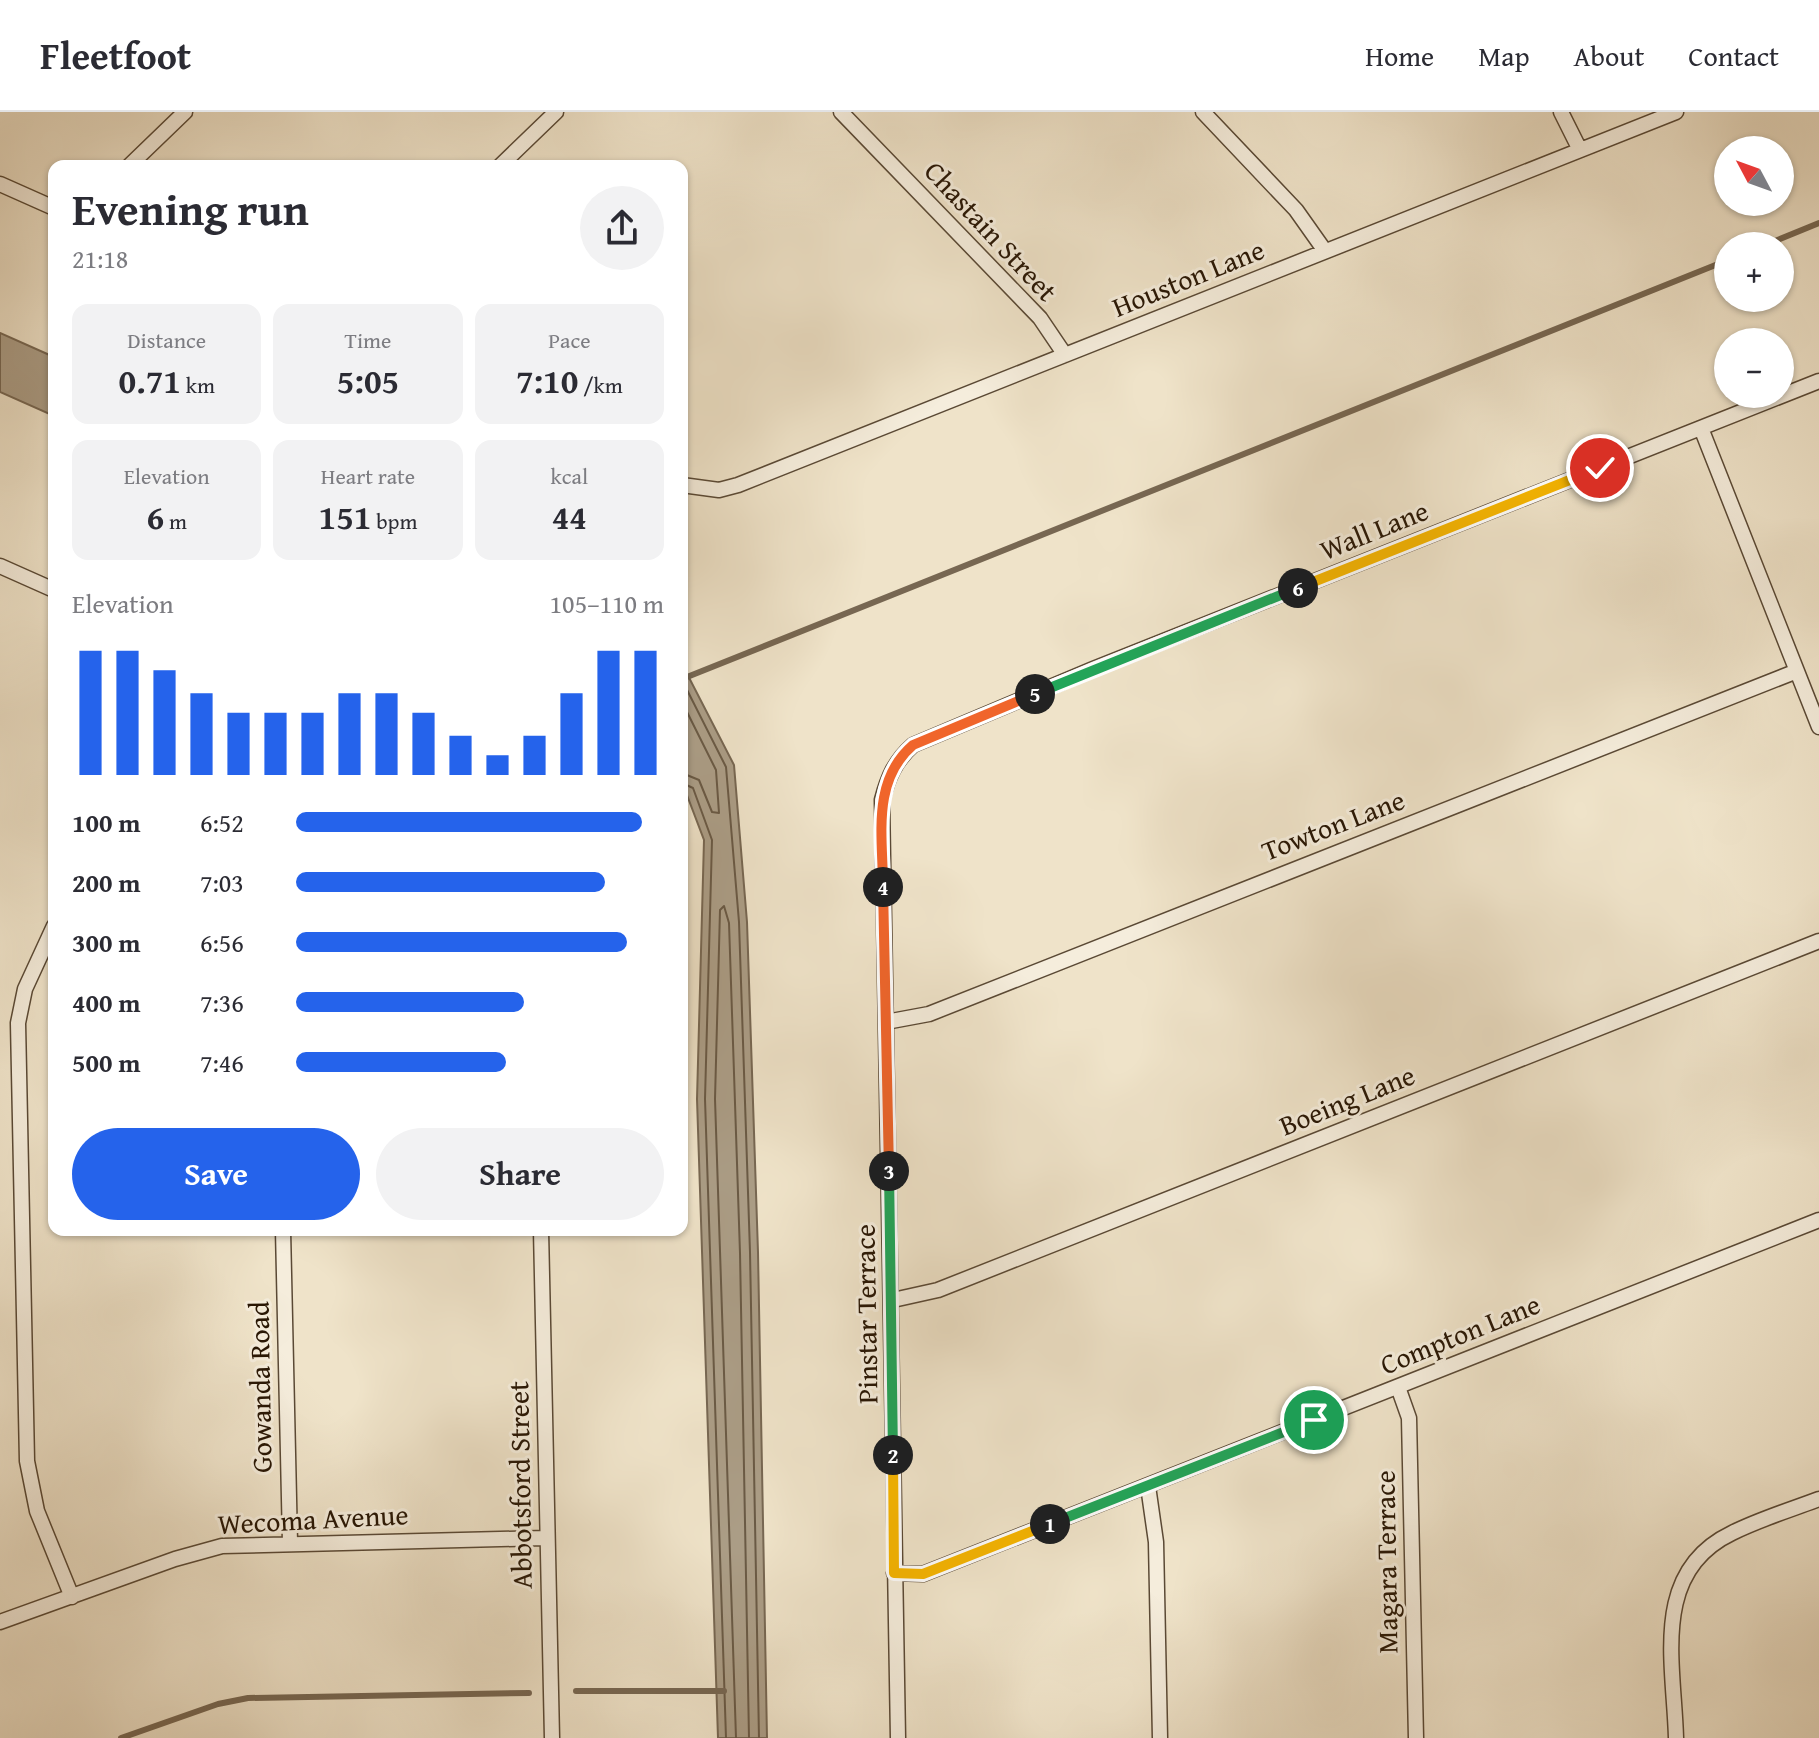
<!DOCTYPE html>
<html lang="en">
<head>
<meta charset="utf-8">
<style>
  body { margin:0; font-family:"Gentium Book Plus",serif; background:#f2f2f3; color:#2b2b33; height:100vh; display:flex; flex-direction:column; font-size:30px; white-space:nowrap }
  * { box-sizing:border-box; margin:0 }
  p { font-size:26px; color:#7c7c81 }
  .icon { flex:none; width:44px; height:44px; fill:none; stroke:currentColor; stroke-width:2; stroke-linecap:round; stroke-linejoin:round }
  .map { position:relative; flex:1; overflow:hidden }
  .panel { position:absolute; left:48px; top:48px; width:640px; height:1076px; display:flex; flex-direction:column; background:#fff; border-radius:16px; box-shadow:0 2px 6px #0004 }
  .panel>* { flex:none }
  .needle { width:52px; rotate:311deg }
  .controls { position:absolute; left:1714px; top:24px; display:grid; gap:16px }
  .controls a { display:grid; place-items:center; width:80px; height:80px; border-radius:50%; background:#fff; box-shadow:0 2px 6px #0004; font-size:40px }
  .pin { position:absolute; display:grid; place-items:center; width:68px; height:68px; color:#fff; margin:-34px; border:4px solid #fff; border-radius:50%; box-shadow:0 2px 8px #0007 }
  .km { position:absolute; width:40px; height:40px; margin:-20px; border-radius:50%; background:#222; color:#fff; font-size:22px; line-height:40px; text-align:center }
  .round { display:grid; place-items:center; flex:none; width:84px; height:84px; border-radius:42px; background:#f2f2f3 }
  .headline { display:flex; align-items:center; justify-content:space-between; height:136px; padding:0 24px }
  h1 { font-size:44px; font-weight:600; line-height:60px }
  .stats { display:grid; grid-template-columns:repeat(3,1fr); gap:12px; height:136px; padding:8px 24px }
  .stats div { display:grid; align-content:center; border-radius:16px; background:#f2f2f3; text-align:center }
  .stats b { font-size:34px; font-weight:600 }
  .stats small { font-size:22px; font-weight:400 }
  .stats p { font-size:22px }
  .chart { height:224px; padding:16px 24px }
  .chart p { display:flex; justify-content:space-between }
  .chart svg { width:100%; height:144px; margin-top:8px; stroke:#2563eb; stroke-width:6 }
  .action { display:flex; gap:16px; margin-top:auto; padding:16px 24px }
  .action a { flex:1; height:92px; border-radius:48px; background:#2563eb; color:#fff; font-size:32px; font-weight:600; line-height:92px; text-align:center }
  .action a+a { background:#f2f2f3; color:#2b2b33 }
  ul { padding:0 24px; list-style:none; font-size:26px }
  li { display:grid; grid-template-columns:128px 96px 1fr; align-items:center; height:60px }
  li i { height:20px; border-radius:10px; background:#2563eb }
  header { display:flex; align-items:center; gap:48px; box-sizing:border-box; height:112px; padding:0 40px; background:#fff; border-bottom:2px solid #e1e1e2 }
  header strong { font-size:38px }
  nav { display:flex; gap:44px; margin-inline-start:auto; font-size:28px }
  .map>svg:first-child { display:block }
  .water { fill:#ab9d86; stroke:#776752; stroke-width:2 }
  .lines { fill:none; stroke-linecap:round; stroke-linejoin:round }
  .shore { stroke:#6a5a45; stroke-width:2 }
  .stream { stroke:#776752; stroke-width:6 }
  .street-casing { stroke:#5a4935; stroke-width:17 }
  .street { stroke:#f5eddc; stroke-width:14 }
  .split-1-casing { stroke:#fff; stroke-width:16 }
  .split-2-casing { stroke:#fff; stroke-width:16 }
  .split-3-casing { stroke:#fff; stroke-width:16 }
  .split-4-casing { stroke:#fff; stroke-width:16 }
  .split-5-casing { stroke:#fff; stroke-width:16 }
  .split-6-casing { stroke:#fff; stroke-width:16 }
  .split-7-casing { stroke:#fff; stroke-width:16 }
  .split-1 { stroke:#22a559; stroke-width:10 }
  .split-2 { stroke:#f5b400; stroke-width:10 }
  .split-3 { stroke:#22a559; stroke-width:10 }
  .split-4 { stroke:#f0652b; stroke-width:10 }
  .split-5 { stroke:#f0652b; stroke-width:10 }
  .split-6 { stroke:#22a559; stroke-width:10 }
  .split-7 { stroke:#f5b400; stroke-width:10 }
  .labels { text-anchor:middle; stroke-width:6; stroke-linejoin:round; paint-order:stroke }
  .street-label { font-size:28px; fill:#281604; stroke:#f5eddc }
</style>
</head>
<body>
<header>
<strong>Fleetfoot</strong>
<nav><a>Home</a><a>Map</a><a>About</a><a>Contact</a></nav>
</header>
<div class="map">
<svg width="1819" height="1626" viewBox="0 0 1819 1626">
  <rect width="100%" height="100%" fill="#efe3c9"/>
  <filter id="stains"><feTurbulence type="fractalNoise" baseFrequency=".0025" numOctaves="4"/><feColorMatrix values="0 0 0 0 .2 0 0 0 0 .09 0 0 0 0 .02 0 0 0 .5 -.17"/></filter>
  <radialGradient id="worn" r=".72"><stop offset=".6" stop-color="#630" stop-opacity="0"/><stop offset="1" stop-color="#630" stop-opacity=".3"/></radialGradient>
  <path class="water" d="M0,221L54,245V304L0,280Z
    M682,552L734,653L747,810L758,1140L767,1626H718L697,987L704,728L682,670Z"/>
  <g class="lines">
    <path class="shore" d="M682,568L726,655L739,810L750,1140L759,1626
      M682,590L716,658L719,701L712,700L699,668L682,661
      M682,671L693,676L712,728L705,987L726,1626
      M736,1626L715,987L720,798L724,794L729,811L740,1141L749,1626"/>
    <path class="stream" d="M1763,134L1819,111
      M682,567L1728,148
      M576,1579H724
      M121,1626L218,1592L248,1586L529,1581"/>
    <g class="street-casing">
      <path id="street" d="M841,0L1040,206L1065,243
        M1203,0L1296,98L1325,139
        M1561,0L1580,38
        M129,54L185,0
        M500,54L556,0
        M0,72L54,96
        M1701,316L1819,615
        M682,373L719,378L738,373L1676,0
        M0,454L54,478
        M54,814L25,877L18,911L27,1349L37,1399L72,1485
        M886,910L929,902L1797,559
        M283,1118L290,1431
        M541,1118L552,1626
        M893,1188L938,1178L1819,829
        M1398,1275L1409,1306L1416,1626
        M1148,1374L1156,1430L1160,1626
        M894,1461L923,1462L1819,1108
        M0,1510L175,1447L222,1434L545,1426
        M898,1626L882,688C888,665 895,649 913,633L1093,557L1819,269
        M1676,1626C1674,1551 1650,1460 1732,1421C1760,1407 1790,1398 1819,1387"/>
    </g>
    <use href="#street" class="street"/>
  </g>
  <g class="lines">
    <g class="split-1-casing">
      <path id="split-1" d="M1050,1412L1314,1308"/>
    </g>
    <g class="split-2-casing">
      <path id="split-2" d="M893,1343L894,1461L923,1462L1050,1412"/>
    </g>
    <g class="split-3-casing">
      <path id="split-3" d="M889,1059L893,1343"/>
    </g>
    <g class="split-4-casing">
      <path id="split-4" d="M883,775L889,1059"/>
    </g>
    <g class="split-5-casing">
      <path id="split-5" d="M883,775C883,725 871,669 913,633L1035,582"/>
    </g>
    <g class="split-6-casing">
      <path id="split-6" d="M1035,582L1298,476"/>
    </g>
    <g class="split-7-casing">
      <path id="split-7" d="M1298,476L1600,356"/>
    </g>
    <use href="#split-1" class="split-1"/>
    <use href="#split-2" class="split-2"/>
    <use href="#split-3" class="split-3"/>
    <use href="#split-4" class="split-4"/>
    <use href="#split-5" class="split-5"/>
    <use href="#split-6" class="split-6"/>
    <use href="#split-7" class="split-7"/>
  </g>
  <g class="labels">
    <g class="street-label">
      <text transform="translate(991 119) rotate(47)" y="10">Chastain Street</text>
      <text transform="translate(1188 166) rotate(-22)" y="10">Houston Lane</text>
      <text transform="translate(1374 418) rotate(-22)" y="10">Wall Lane</text>
      <text transform="translate(1333 713) rotate(-21)" y="10">Towton Lane</text>
      <text transform="translate(1347 988) rotate(-22)" y="10">Boeing Lane</text>
      <text transform="translate(866 1202) rotate(-91)" y="10">Pinstar Terrace</text>
      <text transform="translate(1460 1222) rotate(-22)" y="10">Compton Lane</text>
      <text transform="translate(260 1275) rotate(-91)" y="10">Gowanda Road</text>
      <text transform="translate(520 1373) rotate(-91)" y="10">Abbotsford Street</text>
      <text transform="translate(313 1407) rotate(-3)" y="10">Wecoma Avenue</text>
      <text transform="translate(1386 1450) rotate(-91)" y="10">Magara Terrace</text>
    </g>
  </g>
  <rect width="100%" height="100%" filter="url(#stains)"/>
  <rect width="100%" height="100%" fill="url(#worn)"/>
</svg>
<div class="controls">
<a><svg class="needle" viewBox="-14 -14 28 28"><path d="M0-13l5 13h-10z" fill="#e53935"/><path d="M0 13l5-13h-10z" fill="#7c7c81"/></svg></a>
<a>+</a>
<a>−</a>
</div>
<div class="pin" style="left:1314px;top:1308px;background:#1e9e55"><svg class="icon" aria-label="arrive" viewBox="0 0 24 24"><path d="M6 21V4h12l-3 4 3 4H6"/></svg></div>
<div class="pin" style="left:1600px;top:356px;background:#d93025"><svg class="icon" aria-label="check" viewBox="0 0 24 24"><path d="M5 12l5 5 9-10"/></svg></div>
<b class="km" style="left:1050px;top:1412px">1</b>
<b class="km" style="left:893px;top:1343px">2</b>
<b class="km" style="left:889px;top:1059px">3</b>
<b class="km" style="left:883px;top:775px">4</b>
<b class="km" style="left:1035px;top:582px">5</b>
<b class="km" style="left:1298px;top:476px">6</b>
<section class="panel">
<div class="headline"><div><h1>Evening run</h1><p>21:18</p></div><a class="round"><svg class="icon" aria-label="share" viewBox="0 0 24 24"><path d="M12 15V3M7 8l5-5 5 5M5 13v7h14v-7"/></svg></a></div>
<div class="stats">
<div><p>Distance</p><b>0.71<small> km</small></b></div>
<div><p>Time</p><b>5:05</b></div>
<div><p>Pace</p><b>7:10<small> /km</small></b></div>
</div>
<div class="stats">
<div><p>Elevation</p><b>6<small> m</small></b></div>
<div><p>Heart rate</p><b>151<small> bpm</small></b></div>
<div><p>kcal</p><b>44</b></div>
</div>
<div class="chart"><p><span>Elevation</span>105–110 m</p>
<svg viewBox="0 0 160 44" preserveAspectRatio="none"><path d="M5 44V6M15 44V6M25 44V12M35 44V19M45 44V25M55 44V25M65 44V25M75 44V19M85 44V19M95 44V25M105 44V32M115 44V38M125 44V32M135 44V19M145 44V6M155 44V6"/></svg>
</div>
<ul>
<li><b>100 m</b>6:52<i style="width:94%"></i></li>
<li><b>200 m</b>7:03<i style="width:84%"></i></li>
<li><b>300 m</b>6:56<i style="width:90%"></i></li>
<li><b>400 m</b>7:36<i style="width:62%"></i></li>
<li><b>500 m</b>7:46<i style="width:57%"></i></li>
</ul>
<div class="action"><a>Save</a><a>Share</a></div>
</section>
</div>
</body>
</html>
